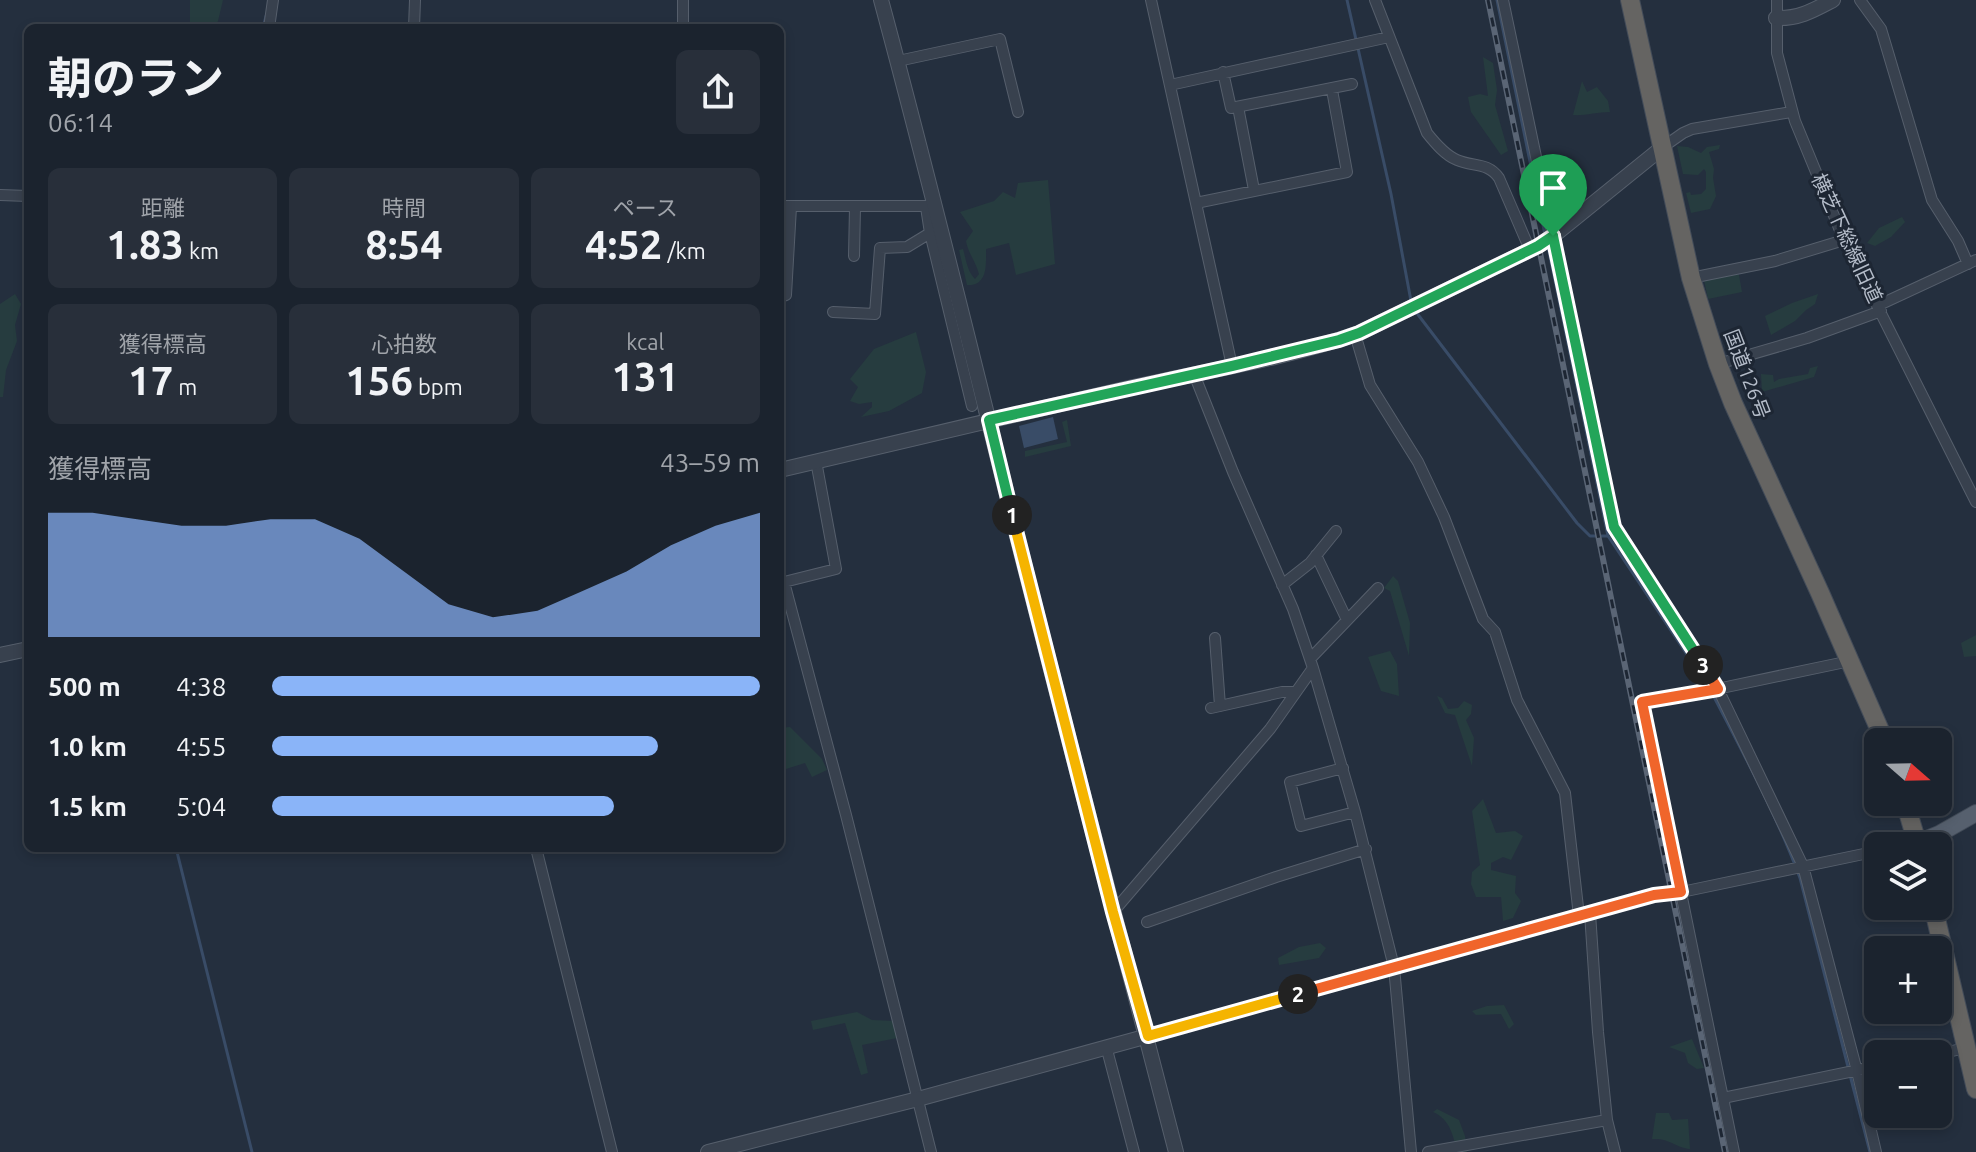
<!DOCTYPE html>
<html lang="ja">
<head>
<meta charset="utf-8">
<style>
  body { margin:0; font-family:Ubuntu,"Noto Sans JP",sans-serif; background:#282f3a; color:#f1f3f6; height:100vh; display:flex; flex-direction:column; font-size:30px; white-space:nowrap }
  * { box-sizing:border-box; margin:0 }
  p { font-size:26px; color:#a0a4aa }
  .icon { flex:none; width:44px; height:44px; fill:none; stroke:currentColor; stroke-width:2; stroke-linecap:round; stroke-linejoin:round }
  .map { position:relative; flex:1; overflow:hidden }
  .details { position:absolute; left:24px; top:24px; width:760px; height:828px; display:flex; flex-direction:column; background:#1b232e; border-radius:12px; box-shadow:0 4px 12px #0003,0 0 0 2px #39404a }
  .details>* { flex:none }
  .needle { width:52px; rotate:110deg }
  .fabs { position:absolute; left:1864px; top:728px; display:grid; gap:16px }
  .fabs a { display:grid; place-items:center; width:88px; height:88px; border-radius:12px; background:#1b232e; box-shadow:0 4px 12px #0003,0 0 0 2px #39404a; font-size:40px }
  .pin { position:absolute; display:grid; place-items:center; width:68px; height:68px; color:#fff; margin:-82px -34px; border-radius:50% 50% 50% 0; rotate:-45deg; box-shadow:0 0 8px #0007 }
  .pin .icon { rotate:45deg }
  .km { position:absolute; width:40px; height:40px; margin:-20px; border-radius:50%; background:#222; color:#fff; font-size:22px; line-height:40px; text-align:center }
  .round { display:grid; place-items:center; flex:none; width:84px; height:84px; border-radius:12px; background:#282f3a }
  .head { display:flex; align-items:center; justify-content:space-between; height:136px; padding:0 24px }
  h1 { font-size:44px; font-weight:700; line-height:60px }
  .stats { display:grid; grid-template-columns:repeat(3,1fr); gap:12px; height:136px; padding:8px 24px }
  .stats div { display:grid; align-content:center; border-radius:12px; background:#282f3a; text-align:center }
  .stats b { font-size:40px; font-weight:700 }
  .stats small { font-size:22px; font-weight:400 }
  .stats p { font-size:22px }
  .chart { height:224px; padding:16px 24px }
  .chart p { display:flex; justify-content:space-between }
  .chart svg { width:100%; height:144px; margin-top:8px; fill:#8ab4f8; opacity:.7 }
  ul { padding:0 24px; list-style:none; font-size:26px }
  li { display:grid; grid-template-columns:128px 96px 1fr; align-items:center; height:60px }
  li i { height:20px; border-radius:10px; background:#8ab4f8 }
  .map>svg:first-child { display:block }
  .green { fill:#263c3f }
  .water { fill:#394c67 }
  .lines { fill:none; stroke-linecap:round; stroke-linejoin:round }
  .stream { stroke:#394c67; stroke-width:3 }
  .minor-casing { stroke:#565f6c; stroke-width:12 }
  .tertiary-casing { stroke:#565f6c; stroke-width:16 }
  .primary-casing { stroke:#414a57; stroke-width:18 }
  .trunk-casing { stroke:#434c59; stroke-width:20 }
  .minor { stroke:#38414e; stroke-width:10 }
  .tertiary { stroke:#38414e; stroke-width:14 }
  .primary { stroke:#56606e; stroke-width:16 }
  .trunk { stroke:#656462; stroke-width:18 }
  .rail-casing { stroke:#5a6575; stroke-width:6 }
  .rail { stroke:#1d2633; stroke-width:3; stroke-dasharray:9; stroke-linecap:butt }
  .split-1-casing { stroke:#fff; stroke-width:16 }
  .split-2-casing { stroke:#fff; stroke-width:16 }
  .split-3-casing { stroke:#fff; stroke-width:16 }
  .split-4-casing { stroke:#fff; stroke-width:16 }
  .split-1 { stroke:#22a559; stroke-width:10 }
  .split-2 { stroke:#f5b400; stroke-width:10 }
  .split-3 { stroke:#f0652b; stroke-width:10 }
  .split-4 { stroke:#22a559; stroke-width:10 }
  .labels { text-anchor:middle; stroke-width:6; stroke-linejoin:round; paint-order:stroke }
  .street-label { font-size:20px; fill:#b4bcc9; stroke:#1d2633 }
</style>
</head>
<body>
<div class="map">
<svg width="1976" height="1152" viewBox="0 0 1976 1152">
  <rect width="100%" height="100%" fill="#242f3e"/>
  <path class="green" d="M190,0H223L218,21L214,28H190Z
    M1483,57L1493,63L1497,90L1495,105L1508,151L1501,155L1471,112L1468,97L1480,94L1488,96Z
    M1582,81L1587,92L1597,87L1608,101L1610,112C1598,112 1583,116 1573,115Z
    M1720,145L1719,149L1709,152L1714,169L1713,178L1716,196L1710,209L1691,213L1686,193L1690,192L1691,195L1701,194L1706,189V172L1704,169L1698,175L1683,174L1677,146L1688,147L1701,153L1707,147Z
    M1048,180L1055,264L1016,275L1009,243L986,249C986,265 988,286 967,285L959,250L963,249C966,259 967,271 975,279L979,274C976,262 968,253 966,241L973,231L960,212L994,201L1003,192L1015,198L1018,183Z
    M1902,217L1905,222L1891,237L1875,246L1867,243L1879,228Z
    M1728,275H1739L1742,292L1708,299L1704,280Z
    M15,294L21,304L15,325L17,341L6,370L3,397H0V304Z
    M1818,294L1815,304L1806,310L1795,321L1771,335L1765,316L1792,303Z
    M916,332L926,372L922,393L889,411L861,417L872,407V402L859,404L850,401L858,387L850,379L874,349Z
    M1818,366L1814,377L1762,392L1761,374L1773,375L1774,382L1779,379L1808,374L1810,368Z
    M1067,420L1071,446L1025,457V451L1067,442L1062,422Z
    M1393,576L1398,581L1410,623L1409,656L1390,591L1384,588Z
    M1976,635V656L1964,657L1961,643Z
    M1390,651L1397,664L1399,696L1381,691L1368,657Z
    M1437,696L1442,698L1448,709L1458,708L1464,701L1472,705L1471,714L1466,720L1474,738L1472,766L1455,715L1445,713Z
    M790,727L822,759L827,770L812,777L805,763L786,769H780V728Z
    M1483,799L1496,833L1515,831L1523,836L1511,860L1503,857L1491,863V870L1516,876L1515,893L1521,901L1513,918L1503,921L1501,897H1476L1471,884L1472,872L1480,865L1472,811Z
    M1320,943L1326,948L1319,958L1279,965L1278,958L1299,947Z
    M1504,1005L1514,1024L1509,1029L1501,1014L1476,1015L1472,1011L1487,1006Z
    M857,1012L872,1020L894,1021L897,1038L862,1045L868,1073L861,1075L845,1023L813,1030L811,1021Z
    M1692,1039L1704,1068L1697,1069L1688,1063L1685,1053L1669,1047Z
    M1437,1109L1459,1120L1465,1136L1467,1152H1458C1452,1135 1451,1120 1433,1112Z
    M1656,1113H1669L1672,1120L1688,1119L1690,1149C1674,1147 1670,1138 1652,1139Z"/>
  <path class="water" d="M1053,417L1058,439L1024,448L1019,426Z"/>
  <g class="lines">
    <path class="stream" d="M1347,0L1391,194L1411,301
      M1497,0L1545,235
      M263,28L266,16
      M1548,247L1608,536L1708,686
      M1416,312L1577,523L1590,536H1606
      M1712,693C1743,753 1777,815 1800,878L1848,1067
      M176,848L252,1152
      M1850,1075L1870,1152"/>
    <g class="minor-casing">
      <path id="minor" d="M1151,0L1232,366
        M1375,0L1427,133C1435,143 1445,155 1457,160C1473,167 1488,162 1499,178L1530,250
        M1503,0L1614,527L1718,689L1803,866L1857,1071L1876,1152
        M1777,0V53L1795,121L1844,240L1976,502
        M1860,0L1881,29L1932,200L1958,241L1968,264
        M269,28L273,0
        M414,28L415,0
        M683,28V0
        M898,61L1000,39L1018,112
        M1223,72L1231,108L1352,84
        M1170,85L1389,37
        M1238,107L1254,190
        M1663,147L1683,133L1692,129L1791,112
        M0,195L28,196
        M1196,203L1347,172L1332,90
        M780,206H930
        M926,207L930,233L972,406
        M854,256L855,207
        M1691,278L1775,261L1844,240
        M780,297L786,295L791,207
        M1879,305L1976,260
        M833,312L875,314L880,248L907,247L930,233
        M1355,334L1370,385L1418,462L1444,517L1483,619L1495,632L1517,700L1565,793L1579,916
        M1718,364L1807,338L1881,311
        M1194,374L1233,472L1293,609L1313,668L1355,812L1394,967L1411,1152
        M816,461L836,569L784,582L846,815L931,1152
        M1316,555L1347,620
        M1282,585L1310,563L1336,531
        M1215,638L1220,706
        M1310,659L1378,588
        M1211,708L1282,692H1295
        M1343,768L1290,782L1301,826L1355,812
        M1900,846L1917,843
        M536,848L612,1152
        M1113,912L1270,729L1313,668
        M1590,913L1598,1032L1607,1120L1615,1152
        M1147,922L1276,877L1366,849
        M1148,1036L1654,895L1672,894L1878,851
        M1106,1046L1134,1152
        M1938,1054L1966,1048
        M1723,1098L1878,1066
        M1428,1152L1607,1120
        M1734,1152L1642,702L1717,689L1850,661"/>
    </g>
    <g class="tertiary-casing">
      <path id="tertiary" d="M881,0C931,185 976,370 1022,556C1072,755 1125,953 1176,1152
        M1776,18C1799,19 1814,10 1833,0
        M780,470C896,443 1012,415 1129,388C1205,371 1284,359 1359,333L1538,246L1553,236L1663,147
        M0,655L28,649
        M708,1152L918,1099L1148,1036"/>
    </g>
    <g class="primary-casing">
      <path id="primary" d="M1917,843L1939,834L1976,813"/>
    </g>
    <g class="trunk-casing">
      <path id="trunk" d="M1630,0L1691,278L1718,364L1733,403L1820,593L1885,742
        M1905,802L1918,846
        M1933,906L1976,1089"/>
    </g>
    <use href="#minor" class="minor"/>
    <use href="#tertiary" class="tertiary"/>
    <use href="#primary" class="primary"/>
    <use href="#trunk" class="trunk"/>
    <g class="rail-casing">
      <path id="rail" d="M1488,0L1725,1152"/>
    </g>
    <use href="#rail" class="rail"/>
  </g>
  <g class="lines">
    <g class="split-1-casing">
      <path id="split-1" d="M1012,515L989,420L1232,366L1339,340L1359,333L1538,246L1553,236"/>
    </g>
    <g class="split-2-casing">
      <path id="split-2" d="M1012,515L1113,912L1148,1036L1298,994"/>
    </g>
    <g class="split-3-casing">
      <path id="split-3" d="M1298,994L1654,895L1681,892L1642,702L1718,689L1703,665"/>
    </g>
    <g class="split-4-casing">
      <path id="split-4" d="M1553,236L1614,527L1703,665"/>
    </g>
    <use href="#split-1" class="split-1"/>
    <use href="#split-2" class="split-2"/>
    <use href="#split-3" class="split-3"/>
    <use href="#split-4" class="split-4"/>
  </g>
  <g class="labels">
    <g class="street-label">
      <text transform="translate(1847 238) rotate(65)" y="7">横芝下総線旧道</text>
      <text transform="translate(1747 374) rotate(69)" y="7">国道126号</text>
    </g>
  </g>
</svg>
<div class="fabs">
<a><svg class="needle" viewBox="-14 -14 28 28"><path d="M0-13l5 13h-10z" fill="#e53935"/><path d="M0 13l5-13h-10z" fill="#a0a4aa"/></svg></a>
<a><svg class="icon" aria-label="layers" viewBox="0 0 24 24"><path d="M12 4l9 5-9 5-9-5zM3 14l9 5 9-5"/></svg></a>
<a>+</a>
<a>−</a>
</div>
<div class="pin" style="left:1553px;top:236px;background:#1e9e55"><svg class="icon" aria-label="arrive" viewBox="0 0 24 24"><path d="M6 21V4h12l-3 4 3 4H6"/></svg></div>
<b class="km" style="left:1012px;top:515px">1</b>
<b class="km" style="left:1298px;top:994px">2</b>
<b class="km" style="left:1703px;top:665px">3</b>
<section class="details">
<div class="head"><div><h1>朝のラン</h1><p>06:14</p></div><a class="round"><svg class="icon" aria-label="share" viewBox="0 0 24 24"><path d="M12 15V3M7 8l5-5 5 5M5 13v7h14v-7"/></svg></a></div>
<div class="stats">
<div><p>距離</p><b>1.83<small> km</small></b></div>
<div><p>時間</p><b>8:54</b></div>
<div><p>ペース</p><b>4:52<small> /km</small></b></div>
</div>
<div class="stats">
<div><p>獲得標高</p><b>17<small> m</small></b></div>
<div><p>心拍数</p><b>156<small> bpm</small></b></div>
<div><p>kcal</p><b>131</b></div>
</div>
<div class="chart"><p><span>獲得標高</span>43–59 m</p>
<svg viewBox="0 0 160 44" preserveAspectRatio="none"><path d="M0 44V6L10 6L20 8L30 10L40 10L50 8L60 8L70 14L80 24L90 34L100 38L110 36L120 30L130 24L140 16L150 10L160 6V44z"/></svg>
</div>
<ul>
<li><b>500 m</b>4:38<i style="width:100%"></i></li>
<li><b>1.0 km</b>4:55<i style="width:79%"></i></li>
<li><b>1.5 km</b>5:04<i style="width:70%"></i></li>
</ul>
</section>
</div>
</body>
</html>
